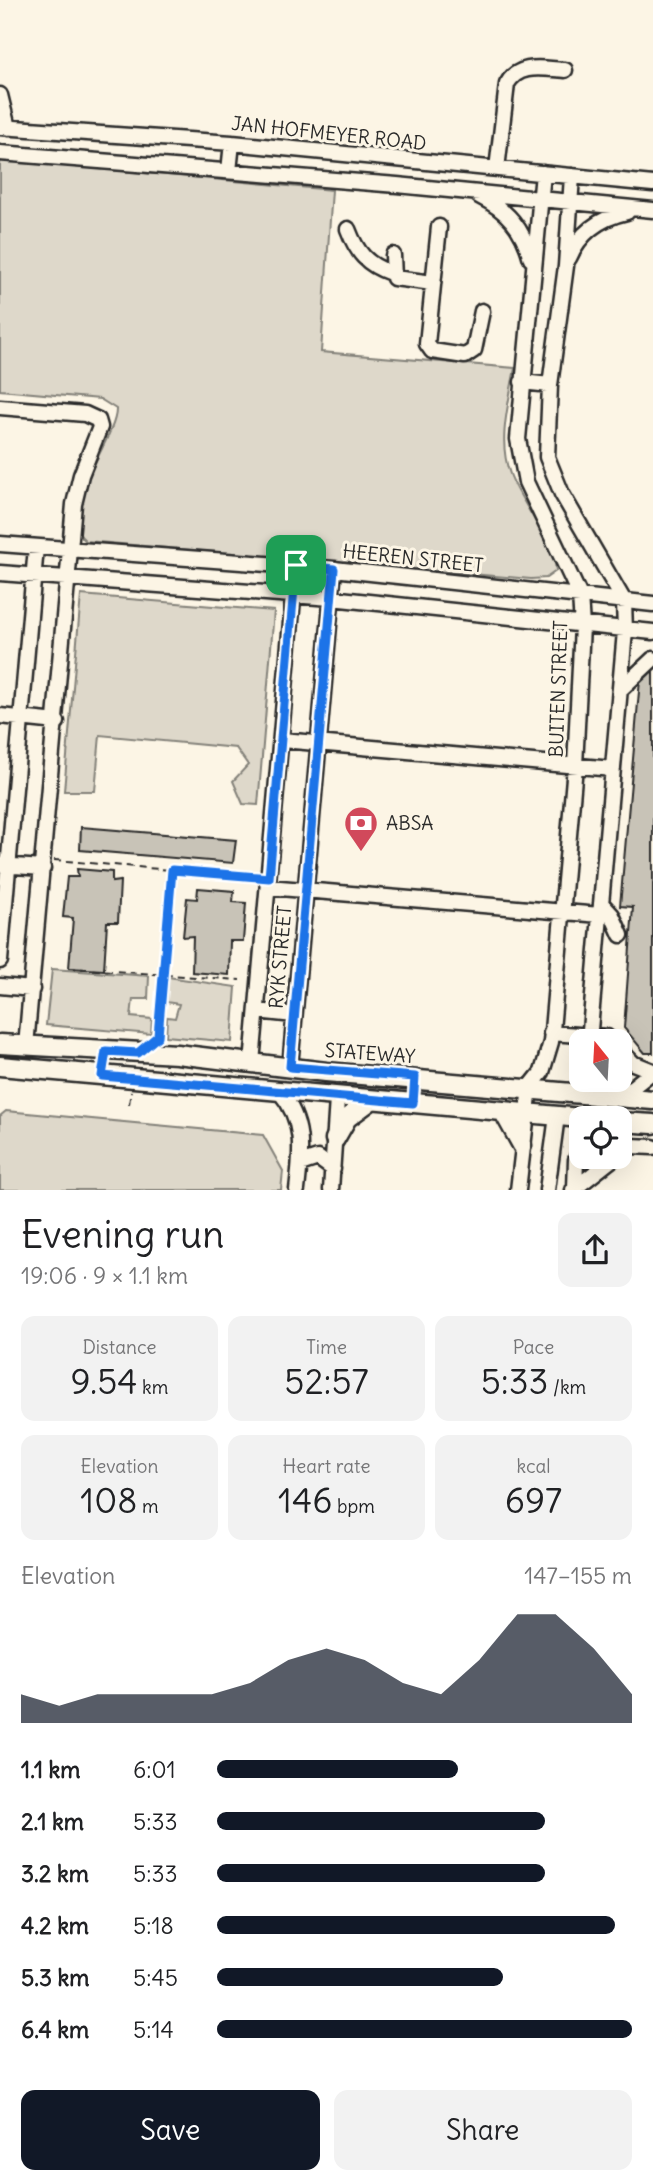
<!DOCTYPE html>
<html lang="en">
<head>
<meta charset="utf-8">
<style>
  body { margin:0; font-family:Delius,sans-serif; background:#f2f2f2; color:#202124; height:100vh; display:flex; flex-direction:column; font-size:26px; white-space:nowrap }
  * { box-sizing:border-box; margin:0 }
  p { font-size:23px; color:#757577 }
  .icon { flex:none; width:38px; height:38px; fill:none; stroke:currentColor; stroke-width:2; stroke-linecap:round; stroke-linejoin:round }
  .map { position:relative; height:1190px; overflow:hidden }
  .drawer { display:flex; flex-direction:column; background:#fff; flex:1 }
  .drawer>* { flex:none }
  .needle { width:46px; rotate:342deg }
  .controls { position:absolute; left:569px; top:1029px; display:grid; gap:14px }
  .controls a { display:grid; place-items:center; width:63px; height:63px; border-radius:14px; background:#fff; box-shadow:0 7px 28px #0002; font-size:35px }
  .pin { position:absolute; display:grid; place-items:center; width:60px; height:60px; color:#fff; margin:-30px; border-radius:14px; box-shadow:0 4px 10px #0006 }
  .round { display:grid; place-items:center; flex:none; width:74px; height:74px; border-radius:14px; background:#f2f2f2 }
  .head { display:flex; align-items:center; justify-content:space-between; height:119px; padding:0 21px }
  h1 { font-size:38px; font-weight:600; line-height:52px }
  .figures { display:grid; grid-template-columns:repeat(3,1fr); gap:10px; height:119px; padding:7px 21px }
  .figures div { display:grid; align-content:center; border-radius:14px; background:#f2f2f2; text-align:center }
  .figures b { font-size:35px; font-weight:600 }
  .figures small { font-size:19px; font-weight:400 }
  .figures p { font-size:19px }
  .chart { height:196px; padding:14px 21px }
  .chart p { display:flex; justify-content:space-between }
  .chart svg { width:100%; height:126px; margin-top:7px; fill:#111827; opacity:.7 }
  .action { display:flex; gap:14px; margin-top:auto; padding:14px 21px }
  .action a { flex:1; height:80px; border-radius:14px; background:#111827; color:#fff; font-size:28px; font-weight:600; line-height:80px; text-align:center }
  .action a+a { background:#f2f2f2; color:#202124 }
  ul { padding:0 21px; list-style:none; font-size:23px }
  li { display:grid; grid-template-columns:112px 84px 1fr; align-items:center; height:52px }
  li i { height:18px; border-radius:9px; background:#111827 }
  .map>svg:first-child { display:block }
  .green { fill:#ded8ca; stroke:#84827a; stroke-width:2 }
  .building { fill:#c8c3b7; stroke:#2b2b2b; stroke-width:2 }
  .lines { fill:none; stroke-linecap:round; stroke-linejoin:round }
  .minor-casing { stroke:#2b2b2b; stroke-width:19 }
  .major-casing { stroke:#2b2b2b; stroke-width:23 }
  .path { stroke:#2b2b2b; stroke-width:2; stroke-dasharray:7 5; stroke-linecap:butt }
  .minor { stroke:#fcf5e5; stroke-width:14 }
  .major { stroke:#fcf5e5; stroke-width:18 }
  .route-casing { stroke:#fff; stroke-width:14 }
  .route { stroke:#1a73e8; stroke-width:9 }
  .labels { text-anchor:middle; stroke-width:6; stroke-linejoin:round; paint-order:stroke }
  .street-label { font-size:19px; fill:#2b2b2b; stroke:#fcf5e5 }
  .poi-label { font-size:19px; fill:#2b2b2b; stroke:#fcf5e5; text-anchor:start }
</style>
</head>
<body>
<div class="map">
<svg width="653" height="1190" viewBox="0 0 653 1190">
  <rect width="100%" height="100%" fill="#fcf5e5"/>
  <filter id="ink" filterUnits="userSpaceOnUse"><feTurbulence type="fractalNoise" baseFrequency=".0143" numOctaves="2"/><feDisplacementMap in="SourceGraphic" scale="14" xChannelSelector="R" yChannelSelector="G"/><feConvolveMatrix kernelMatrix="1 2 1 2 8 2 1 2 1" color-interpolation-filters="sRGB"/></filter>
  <g filter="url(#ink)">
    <path class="green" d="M0,160L332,190L321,352L515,368C509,402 497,441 510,474C521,504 554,541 556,571L546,578L531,579L86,541C51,516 117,439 116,409L100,399L0,390Z
      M81,595L274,611L258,805L243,804L233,781L248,765L236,748L100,735L95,791H64Z
      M52,969L149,976L148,999H133L131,1017L152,1019L151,1034L46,1025Z
      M168,977L236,987L232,1042L166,1036L167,1017L175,1018L179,1004L166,1002Z
      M6,1111L263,1135L283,1171L281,1190H0V1116Z"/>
    <path class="building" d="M653,670V1053H645L624,1028L633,907L620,906L640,680Z
      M81,827L236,840L233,863L80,850Z
      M77,869L112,872V882L120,881L118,922H107L104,970L69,968L73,918L63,917L67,877H78Z
      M198,888L234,891L233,902L246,903L243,941H230L229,975L192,972L193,936L183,937L187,898L197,899Z"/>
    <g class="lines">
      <g class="minor-casing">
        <path id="minor" d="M0,95L8,128
          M0,127L232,143L653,184
          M0,153L397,185L653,210
          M497,169L507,84C519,62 544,69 565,70
          M229,171L232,143
          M572,176L566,266L550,385L547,457L562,494L624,601L625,631L589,1041
          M479,196C507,210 523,228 531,259
          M439,227L427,344L432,351L465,356L474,350L482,311
          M348,229C357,253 367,265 391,273
          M393,255L394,278L433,283
          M569,258C580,232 600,218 627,212
          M522,382L550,385
          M0,407L85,414L98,420L100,427L81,475L74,504L26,1046
          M0,544L334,569L653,604
          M0,573L331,598L653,632
          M620,690L653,659
          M0,716L57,722
          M282,740L613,769
          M0,865L43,868
          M268,887L600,915
          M601,903L612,915L621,935
          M0,961L36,547
          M0,986L32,989
          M257,1011L294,1015
          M551,1033L607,1037L611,1041
          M620,1050L633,1063L653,1071
          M252,1063L296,565
          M290,1067L334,569
          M280,1092C306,1123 301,1153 297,1190
          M619,1098L653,1071
          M620,1153L631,1146L653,1147
          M300,1164L318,1158L333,1169
          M575,1188L576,1160L581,1147
          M331,1190L337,1099
          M518,1190L530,1087L542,1072L551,1042L575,766L582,626L580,596L526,482L518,439L543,173
          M547,1190L557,1116
          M573,1190L615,1157"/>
      </g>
      <g class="major-casing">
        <path id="major" d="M0,1044L177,1054L326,1072L653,1100
          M0,1066L581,1118
          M503,1111L522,1145
          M620,1122L653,1124
          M335,1139L347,1118L370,1101"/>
      </g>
      <path class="path" d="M54,860L254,877
        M69,968L240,980
        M155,1038L172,870
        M129,1104L131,1091"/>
      <use href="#minor" class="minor"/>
      <use href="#major" class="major"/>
    </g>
  </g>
  <g class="lines" filter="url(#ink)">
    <g class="route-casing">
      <path id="route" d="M296,565L334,569L290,1067L415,1077L413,1103L102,1076L106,1051L138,1053L158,1036L172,870L269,878Z"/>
    </g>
    <use href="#route" class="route"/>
  </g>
  <defs>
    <g id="bank-pin" transform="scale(1.75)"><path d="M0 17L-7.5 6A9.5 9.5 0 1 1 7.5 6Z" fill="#d1495b" stroke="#fcf5e5"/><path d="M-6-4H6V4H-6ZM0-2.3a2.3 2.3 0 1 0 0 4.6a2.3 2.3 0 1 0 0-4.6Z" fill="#fff"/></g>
  </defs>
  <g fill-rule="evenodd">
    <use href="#bank-pin" x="361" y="823"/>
  </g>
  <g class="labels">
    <g class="street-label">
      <text transform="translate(329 133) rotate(6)" y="7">JAN HOFMEYER ROAD</text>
      <text transform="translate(413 558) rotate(6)" y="7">HEEREN STREET</text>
      <text transform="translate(558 689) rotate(-88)" y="7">BUITEN STREET</text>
      <text transform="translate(280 957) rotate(-85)" y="7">RYK STREET</text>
      <text transform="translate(370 1053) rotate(4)" y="7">STATEWAY</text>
    </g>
    <g class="poi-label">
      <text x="386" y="830">ABSA</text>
    </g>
  </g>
</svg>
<div class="controls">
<a><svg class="needle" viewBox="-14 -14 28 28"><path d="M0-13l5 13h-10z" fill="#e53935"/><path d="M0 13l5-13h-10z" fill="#757577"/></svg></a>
<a><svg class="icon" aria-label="locate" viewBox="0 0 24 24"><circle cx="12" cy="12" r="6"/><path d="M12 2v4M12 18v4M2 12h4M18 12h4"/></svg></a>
</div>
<div class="pin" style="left:296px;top:565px;background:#1e9e55"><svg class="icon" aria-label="arrive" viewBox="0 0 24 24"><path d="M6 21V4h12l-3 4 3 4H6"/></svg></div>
</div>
<section class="drawer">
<div class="head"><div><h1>Evening run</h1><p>19:06 · 9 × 1.1 km</p></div><a class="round"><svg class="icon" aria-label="share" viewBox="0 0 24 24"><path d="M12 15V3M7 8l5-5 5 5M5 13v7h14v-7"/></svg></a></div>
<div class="figures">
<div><p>Distance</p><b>9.54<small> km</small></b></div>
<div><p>Time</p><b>52:57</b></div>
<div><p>Pace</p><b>5:33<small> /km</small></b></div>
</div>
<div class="figures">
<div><p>Elevation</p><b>108<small> m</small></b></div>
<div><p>Heart rate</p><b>146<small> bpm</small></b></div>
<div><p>kcal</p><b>697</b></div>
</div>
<div class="chart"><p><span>Elevation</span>147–155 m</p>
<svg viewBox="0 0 160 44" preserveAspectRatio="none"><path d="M0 44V34L10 38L20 34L30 34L40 34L50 34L60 30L70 22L80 18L90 22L100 30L110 34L120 22L130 6L140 6L150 18L160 34V44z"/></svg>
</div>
<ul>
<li><b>1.1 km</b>6:01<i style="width:58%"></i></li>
<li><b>2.1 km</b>5:33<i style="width:79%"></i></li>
<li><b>3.2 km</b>5:33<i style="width:79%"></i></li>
<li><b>4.2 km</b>5:18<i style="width:96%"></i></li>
<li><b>5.3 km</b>5:45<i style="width:69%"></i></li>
<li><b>6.4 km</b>5:14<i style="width:100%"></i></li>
</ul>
<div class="action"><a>Save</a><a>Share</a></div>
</section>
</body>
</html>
